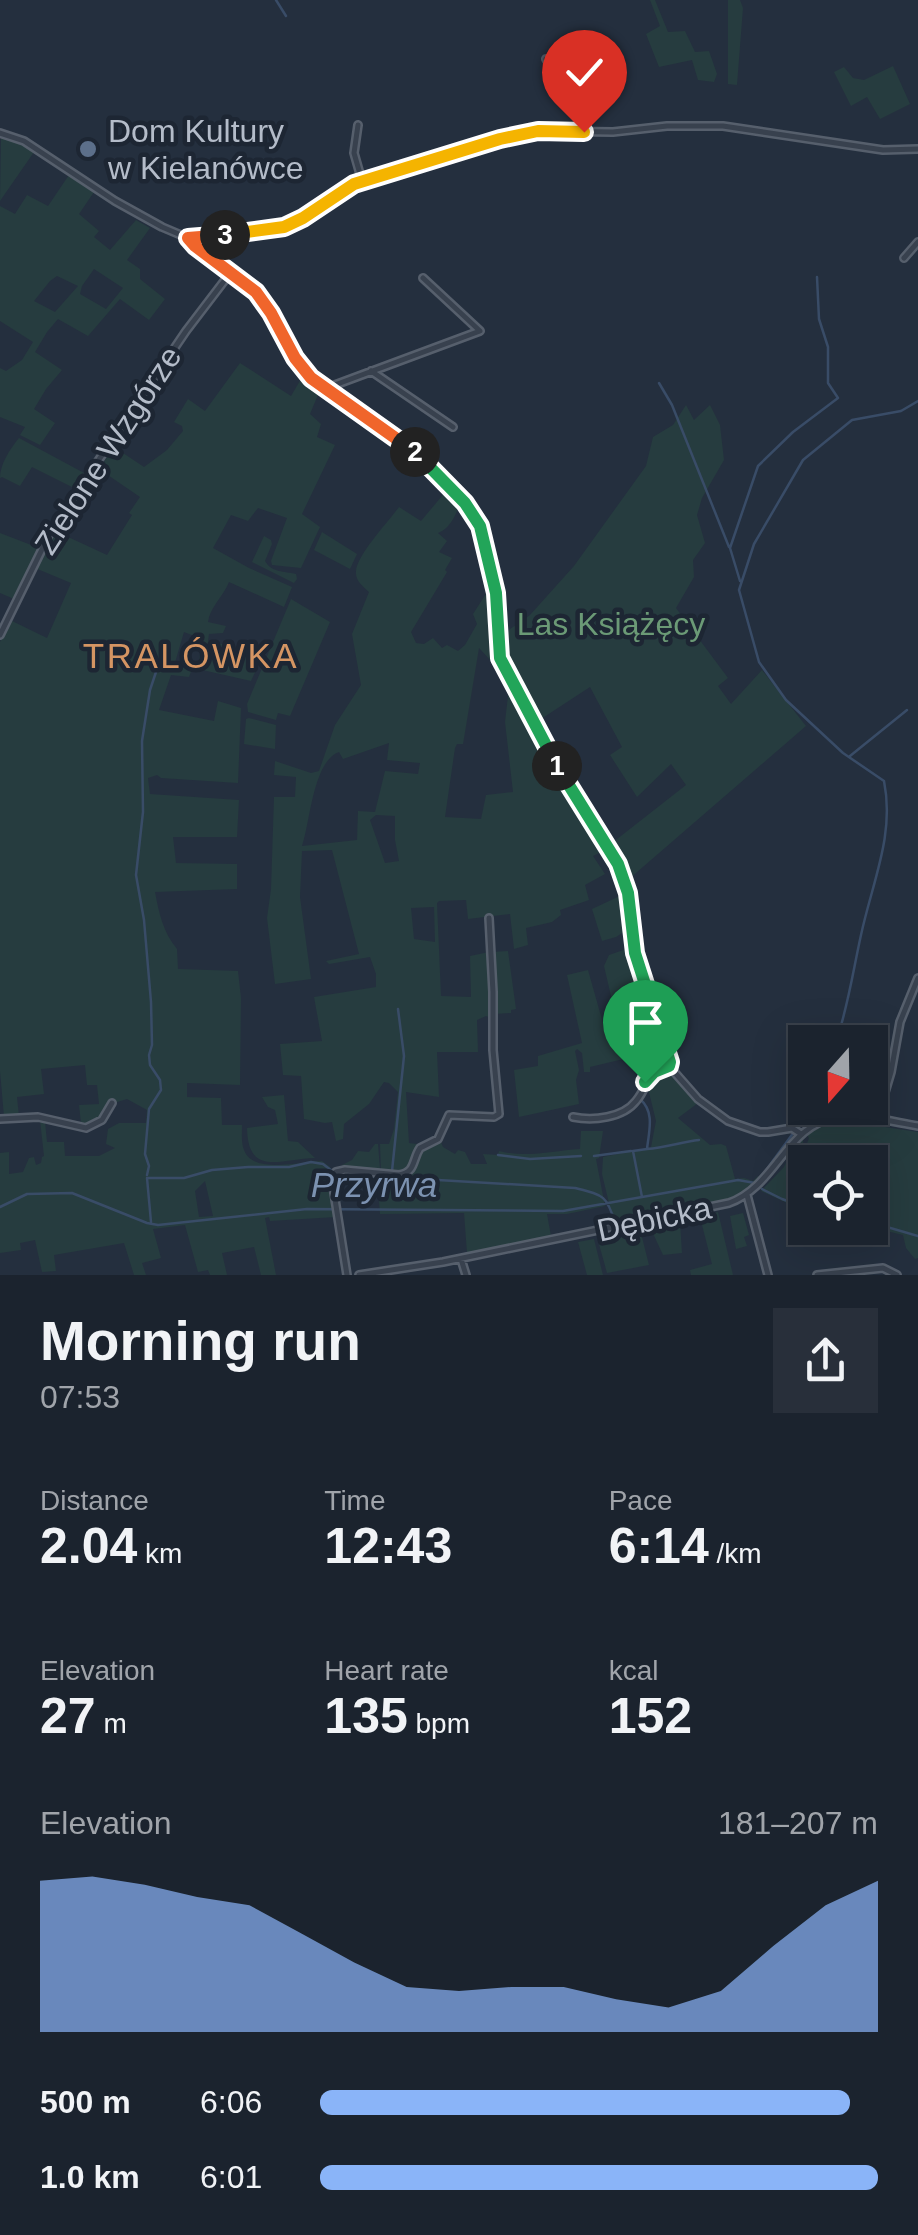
<!DOCTYPE html>
<html lang="en">
<head>
<meta charset="utf-8">
<style>
  body { margin:0; font-family:Helvetica,sans-serif; background:#282f3a; color:#f1f3f6; height:100vh; display:flex; flex-direction:column; font-size:38px; white-space:nowrap }
  * { box-sizing:border-box; margin:0 }
  p { font-size:32px; color:#a0a4aa }
  .icon { flex:none; width:55px; height:55px; fill:none; stroke:currentColor; stroke-width:2; stroke-linecap:round; stroke-linejoin:round }
  .map { position:relative; height:1275px; overflow:hidden }
  .details { display:flex; flex-direction:column; background:#1b232e; flex:1 }
  .details>* { flex:none }
  .needle { width:65px; rotate:200deg }
  .controls { position:absolute; left:788px; top:1025px; display:grid; gap:20px }
  .controls a { display:grid; place-items:center; width:100px; height:100px; border-radius:0px; background:#1b232e; box-shadow:0 10px 40px #0002,0 0 0 2px #39404a; font-size:50px }
  .pin { position:absolute; display:grid; place-items:center; width:85px; height:85px; color:#fff; margin:-102px -42px; border-radius:50% 50% 50% 0; rotate:-45deg; box-shadow:0 0 10px #0007 }
  .pin .icon { rotate:45deg }
  .km { position:absolute; width:50px; height:50px; margin:-25px; border-radius:50%; background:#222; color:#fff; font-size:28px; line-height:50px; text-align:center }
  .round { display:grid; place-items:center; flex:none; width:105px; height:105px; border-radius:0px; background:#282f3a }
  .overview { display:flex; align-items:center; justify-content:space-between; height:170px; padding:0 40px }
  h1 { font-size:55px; font-weight:700; line-height:75px }
  .figures { display:grid; grid-template-columns:repeat(3,1fr); gap:15px; height:170px; padding:10px 40px }
  .figures div { display:grid; align-content:center }
  .figures b { font-size:50px; font-weight:700 }
  .figures small { font-size:28px; font-weight:400 }
  .figures p { font-size:28px }
  .chart { height:280px; padding:20px 40px }
  .chart p { display:flex; justify-content:space-between }
  .chart svg { width:100%; height:180px; margin-top:10px; fill:#8ab4f8; opacity:.7 }
  ul { padding:0 40px; list-style:none; font-size:32px }
  li { display:grid; grid-template-columns:160px 120px 1fr; align-items:center; height:75px }
  li i { height:25px; border-radius:12px; background:#8ab4f8 }
  .map>svg:first-child { display:block }
  .green { fill:#263c3f; fill-rule:evenodd }
  .lines { fill:none; stroke-linecap:round; stroke-linejoin:round }
  .stream { stroke:#394c67; stroke-width:2.5 }
  .minor-casing { stroke:#565f6c; stroke-width:10 }
  .minor { stroke:#38414e; stroke-width:5 }
  .split-1-casing { stroke:#fff; stroke-width:20 }
  .split-2-casing { stroke:#fff; stroke-width:20 }
  .split-3-casing { stroke:#fff; stroke-width:20 }
  .split-4-casing { stroke:#fff; stroke-width:20 }
  .split-1 { stroke:#22a559; stroke-width:12 }
  .split-2 { stroke:#22a559; stroke-width:12 }
  .split-3 { stroke:#f0652b; stroke-width:12 }
  .split-4 { stroke:#f5b400; stroke-width:12 }
  .service-dot { fill:#5c6f8a; stroke:#1d2633; stroke-width:4 }
  .labels { text-anchor:middle; stroke-width:9; stroke-linejoin:round; paint-order:stroke }
  .poi-label { font-size:32px; fill:#b4bcc9; stroke:#1d2633; text-anchor:start }
  .street-label { font-size:32px; fill:#b4bcc9; stroke:#1d2633 }
  .park-label { font-size:32px; fill:#6b9a76; stroke:#1d2633 }
  .neighbourhood-label { font-size:35px; letter-spacing:2.5px; fill:#d59563; stroke:#1d2633 }
  .water-label { font-size:35px; font-style:italic; fill:#7c92b1; stroke:#1d2633 }
</style>
</head>
<body>
<div class="map">
<svg width="918" height="1275" viewBox="0 0 918 1275">
  <rect width="100%" height="100%" fill="#242f3e"/>
  <path class="green" d="M650,0H655L668,32L685,31L695,52L709,51L717,74L714,82L698,80L692,60L659,67L646,34L660,26Z
    M728,0H740L743,8L737,85L728,84Z
    M893,66L910,104L880,119L867,97L851,106L834,72L844,67L853,78L864,80Z
    M1,137L19,142L34,152L0,201Z
    M69,175L94,192L79,214L99,231L94,237L110,250L136,220L150,228L127,260L140,269V279L165,299L149,320L120,299L88,336L58,319L47,332L35,352L62,370L46,389L34,409L55,423L40,445L20,435L25,427L0,417V368L6,371L22,360L33,342L0,321V206L15,214L27,195L48,206ZM94,269L123,288L106,309L80,294L82,286ZM57,276L78,286L55,312L34,301L50,281Z
    M240,363L291,396L304,374L320,390L310,414L321,424L317,437L335,445L302,514L320,527L301,568L272,565L271,561L287,518L258,508L248,521L231,515L213,548L249,568L292,587L284,607L229,582C223,597 210,607 208,622L226,626L223,633L209,634L208,641L264,653L251,681L198,669L202,639L184,632L174,666L192,669L189,677L171,675L159,710L214,721L218,701L241,708L238,783L161,778L157,775L148,778L150,794L239,800L237,837H173L176,863L237,864V889L155,892C159,913 163,932 177,949L178,969L238,971L241,998L240,1085L187,1083V1097L221,1098L222,1125H242C242,1133 241,1143 244,1150C253,1175 302,1161 322,1161L330,1167L332,1173L336,1217L270,1221L269,1217L265,1218L276,1275H261L254,1247L222,1253L227,1275H210L208,1270L198,1272L185,1225L153,1229L161,1258L142,1263L146,1275H134L124,1243L54,1255L56,1271L42,1272L35,1240L20,1243L21,1250L0,1253V1153L9,1152V1174L23,1172L29,1158L34,1157L36,1165L41,1163L42,1157L44,1156L40,1120L45,1122L47,1142H64L65,1156H99L115,1148L106,1144L108,1129L119,1123H146L147,1110L127,1099L114,1103L103,1117L84,1128L79,1125L81,1123L79,1105L99,1104L97,1085H87L85,1065L41,1069L44,1094L17,1097L19,1116L4,1117L0,1071V642L10,620L47,638L71,583L35,568L53,530L107,555L132,515L129,513L140,497L99,469L114,447L144,467L167,450L183,431L182,426L174,422L188,399L205,411ZM205,1181L213,1216L199,1217L195,1191Z
    M686,405L694,420L710,405L720,425L724,460L702,498L697,515L705,543L693,560L694,577L676,608L728,678L718,686L731,704L762,670L806,726L629,879L612,843L686,785L671,764L637,797L610,755L622,747L590,687L538,721L506,666L503,634L530,615L574,566L646,466L653,437L673,425Z
    M19,438L86,474L76,489L32,467L20,486L2,477L0,478C0,464 10,449 19,438Z
    M447,490L459,506C455,517 449,529 438,533L447,541L439,552L452,558L445,570L447,572L411,632L416,643L424,644L433,638L442,648L447,645L458,651L465,645L477,624L473,614L491,586L498,664L492,662L479,648L463,744H457L455,748L445,817L481,819L486,795L513,792L505,722L509,687L521,703L580,810L602,844L601,852L593,856L605,874L585,885L589,900L560,910L561,915L552,922L526,928L528,945L514,949L510,914L468,919L466,900L439,901L437,903L441,996L471,997L470,956L489,952L491,1018L486,1016L477,1020L478,1052H437L439,1097L406,1092L409,1143L417,1144C410,1169 410,1176 381,1172L380,1144H389L394,1129L398,1092L389,1083L384,1082L369,1104L344,1124L343,1139L336,1141L332,1122L325,1123L304,1119L301,1076L283,1075L280,1044L322,1041L314,997L376,987V974L370,957L329,964L326,961L359,954L332,850L302,851L300,897L311,979L275,984L267,918L271,889L274,797H295L296,777L274,775L275,761L311,773L319,771L335,725L361,685L352,634L369,592C363,586 355,581 356,571C357,555 388,522 399,507L421,521ZM389,743L387,760L420,763L418,774L385,771L375,812L358,811L357,840L302,846C310,823 313,761 339,752L343,759ZM376,815L395,816V840L399,861L385,863L370,820ZM434,907L435,942L414,939L411,908Z
    M322,532L357,554L350,569L314,550Z
    M0,533L39,548L14,599L0,593Z
    M264,536L271,540L272,544L265,561C272,573 284,571 296,574L297,579L294,583L252,562Z
    M291,599L330,622L290,716L278,713L276,720L248,712L247,704Z
    M249,718L276,725L275,749L244,744L246,719Z
    M624,894L631,927L616,937L602,941L592,909Z
    M632,947L641,983L619,991L624,1010L621,1011L625,1027L630,1029L634,1045L640,1049L659,1044L661,1050L590,1067V1072H584L582,1053L577,1049L575,1051L579,1070L576,1080L579,1104L519,1117L514,1070L538,1066V1056L582,1043L567,975L588,970L608,1041L621,1039L604,966L609,955Z
    M508,951L516,1009L511,1010V1013L494,1014L496,999L492,952Z
    M669,1068L698,1103L678,1118L710,1145L721,1144L726,1146L735,1179L744,1178L753,1181L758,1176L760,1179C736,1201 704,1207 673,1213L666,1210L664,1215L635,1221L627,1218L624,1223L614,1224L602,1174L603,1157L651,1147L656,1121L647,1084L654,1074Z
    M284,1095L288,1141L298,1142L315,1158C280,1159 248,1177 247,1128L278,1124L275,1110L268,1107L262,1097Z
    M841,1122L858,1123L918,1132V1258L915,1259L906,1248L903,1235L870,1227V1162H808L805,1149L809,1138L807,1135L821,1126Z
    M581,1131H603L599,1158L596,1159L605,1206L567,1214H547L551,1236L467,1253L464,1213L380,1214L377,1178L337,1175L339,1172L407,1176L415,1167L419,1152L440,1140L443,1147L455,1154L458,1150L465,1152L471,1164H487L483,1154L498,1155L499,1151C526,1158 552,1151 580,1149Z
    M803,1138L805,1221L789,1220L787,1203L761,1191L784,1167L792,1150L794,1151V1148Z
    M375,1144H378L380,1169L377,1172L342,1169V1165L352,1160L358,1151L369,1152Z
    M718,1212L733,1275H691L690,1270L712,1264L700,1217Z
    M743,1213L749,1235L744,1237L747,1246L736,1249L730,1216Z
    M680,1222L682,1253L663,1255L650,1227Z
    M640,1229L649,1265L607,1273L597,1237Z
    M594,1239L603,1275H587L578,1242Z"/>
  <g class="lines">
    <path class="stream" d="M276,0L286,16
      M659,383L672,405L729,547
      M740,581L730,548L758,466L793,432L838,398L828,383V347L819,319L817,277
      M850,756L907,710
      M836,1042C848,1007 853,971 861,935C872,883 895,835 884,781L843,753L786,700L759,662L739,590L754,544L803,460L852,420L901,411L918,401
      M636,1053L640,1091
      M640,1099C655,1112 649,1131 647,1149L633,1151L642,1197
      M800,1126L810,1108
      M647,1149C665,1148 681,1142 699,1140
      M498,1155L530,1159L581,1156
      M594,1156L631,1151
      M392,1171L404,1056L398,1009
      M764,1173L794,1132
      M147,1175L149,1166L145,1154L149,1109L161,1090L160,1080L150,1065L149,1055L152,1045L151,1002L144,920L136,875L143,812L142,741L150,690L159,663
      M762,1189L782,1199L805,1207
      M0,1207L27,1194L72,1193L147,1223L158,1225L307,1209L563,1211L738,1180L755,1183
      M151,1222L147,1178H184L212,1170L248,1167H289L311,1162L323,1164L336,1174L575,1188C603,1195 607,1195 615,1223
      M870,1222L918,1236
      M617,1230L638,1226"/>
    <g class="minor-casing">
      <path id="minor" d="M546,59L585,132
        M358,125L354,153L362,181
        M0,133L24,141L115,201L162,227L188,238L284,227L303,218L346,188L362,181L500,139L538,131L613,132L667,126H723L883,150L918,149
        M188,238L195,247L256,292L271,313L295,358L311,378L408,446L465,503L477,519L486,545L496,593L500,658L557,766L618,864L628,893L635,953L670,1062L669,1066L698,1099L728,1121L760,1132H768L792,1128L801,1134
        M904,258L918,242
        M371,371L453,427
        M324,389L480,331L423,278
        M0,635L52,529L186,331L231,272
        M573,1117C593,1121 623,1118 636,1101C650,1085 643,1072 669,1066
        M0,1119L38,1117L86,1128L102,1120L112,1103
        M877,1119L891,1072L900,1022L918,978
        M747,1195L768,1275
        M461,1259L466,1275
        M347,1275L334,1193L333,1180L336,1172L345,1170L399,1175C416,1172 412,1160 420,1148L438,1139L449,1115L494,1117L499,1114L493,1050V992L489,918
        M359,1275L443,1262L729,1203C777,1186 786,1123 839,1117C864,1114 893,1122 918,1126
        M817,1275L883,1268L897,1275"/>
    </g>
    <use href="#minor" class="minor"/>
  </g>
  <g class="lines">
    <g class="split-1-casing">
      <path id="split-1" d="M557,766L618,864L628,893L635,953L670,1062L669,1066L654,1072L645,1082"/>
    </g>
    <g class="split-2-casing">
      <path id="split-2" d="M415,452L465,503L480,526L496,593L500,658L557,766"/>
    </g>
    <g class="split-3-casing">
      <path id="split-3" d="M225,235L188,238L195,246L256,292L271,313L295,358L311,378L415,452"/>
    </g>
    <g class="split-4-casing">
      <path id="split-4" d="M225,235L284,227L303,218L354,184L500,139L538,131L584,132"/>
    </g>
    <use href="#split-1" class="split-1"/>
    <use href="#split-2" class="split-2"/>
    <use href="#split-3" class="split-3"/>
    <use href="#split-4" class="split-4"/>
  </g>
  <circle class="service-dot" cx="88" cy="149" r="10"/>
  <g class="labels">
    <g class="poi-label">
      <text x="108" y="142">Dom Kultury<tspan x="108" dy="37">w Kielanówce</tspan></text>
    </g>
    <g class="street-label">
      <text transform="translate(108 450) rotate(-57)" y="11">Zielone Wzgórze</text>
      <text transform="translate(654 1219) rotate(-12)" y="11">Dębicka</text>
    </g>
    <g class="park-label">
      <text x="611" y="635">Las Książęcy</text>
    </g>
    <g class="neighbourhood-label">
      <text x="191" y="668">TRALÓWKA</text>
    </g>
    <g class="water-label">
      <text x="374" y="1197">Przyrwa</text>
    </g>
  </g>
</svg>
<div class="controls">
<a><svg class="needle" viewBox="-14 -14 28 28"><path d="M0-13l5 13h-10z" fill="#e53935"/><path d="M0 13l5-13h-10z" fill="#a0a4aa"/></svg></a>
<a><svg class="icon" aria-label="locate" viewBox="0 0 24 24"><circle cx="12" cy="12" r="6"/><path d="M12 2v4M12 18v4M2 12h4M18 12h4"/></svg></a>
</div>
<div class="pin" style="left:645px;top:1082px;background:#1e9e55"><svg class="icon" aria-label="arrive" viewBox="0 0 24 24"><path d="M6 21V4h12l-3 4 3 4H6"/></svg></div>
<div class="pin" style="left:584px;top:132px;background:#d93025"><svg class="icon" aria-label="check" viewBox="0 0 24 24"><path d="M5 12l5 5 9-10"/></svg></div>
<b class="km" style="left:557px;top:766px">1</b>
<b class="km" style="left:415px;top:452px">2</b>
<b class="km" style="left:225px;top:235px">3</b>
</div>
<section class="details">
<div class="overview"><div><h1>Morning run</h1><p>07:53</p></div><a class="round"><svg class="icon" aria-label="share" viewBox="0 0 24 24"><path d="M12 15V3M7 8l5-5 5 5M5 13v7h14v-7"/></svg></a></div>
<div class="figures">
<div><p>Distance</p><b>2.04<small> km</small></b></div>
<div><p>Time</p><b>12:43</b></div>
<div><p>Pace</p><b>6:14<small> /km</small></b></div>
</div>
<div class="figures">
<div><p>Elevation</p><b>27<small> m</small></b></div>
<div><p>Heart rate</p><b>135<small> bpm</small></b></div>
<div><p>kcal</p><b>152</b></div>
</div>
<div class="chart"><p><span>Elevation</span>181–207 m</p>
<svg viewBox="0 0 160 44" preserveAspectRatio="none"><path d="M0 44V7L10 6L20 8L30 11L40 13L50 20L60 27L70 33L80 34L90 33L100 33L110 36L120 38L130 34L140 23L150 13L160 7V44z"/></svg>
</div>
<ul>
<li><b>500 m</b>6:06<i style="width:95%"></i></li>
<li><b>1.0 km</b>6:01<i style="width:100%"></i></li>
</ul>
</section>
</body>
</html>
